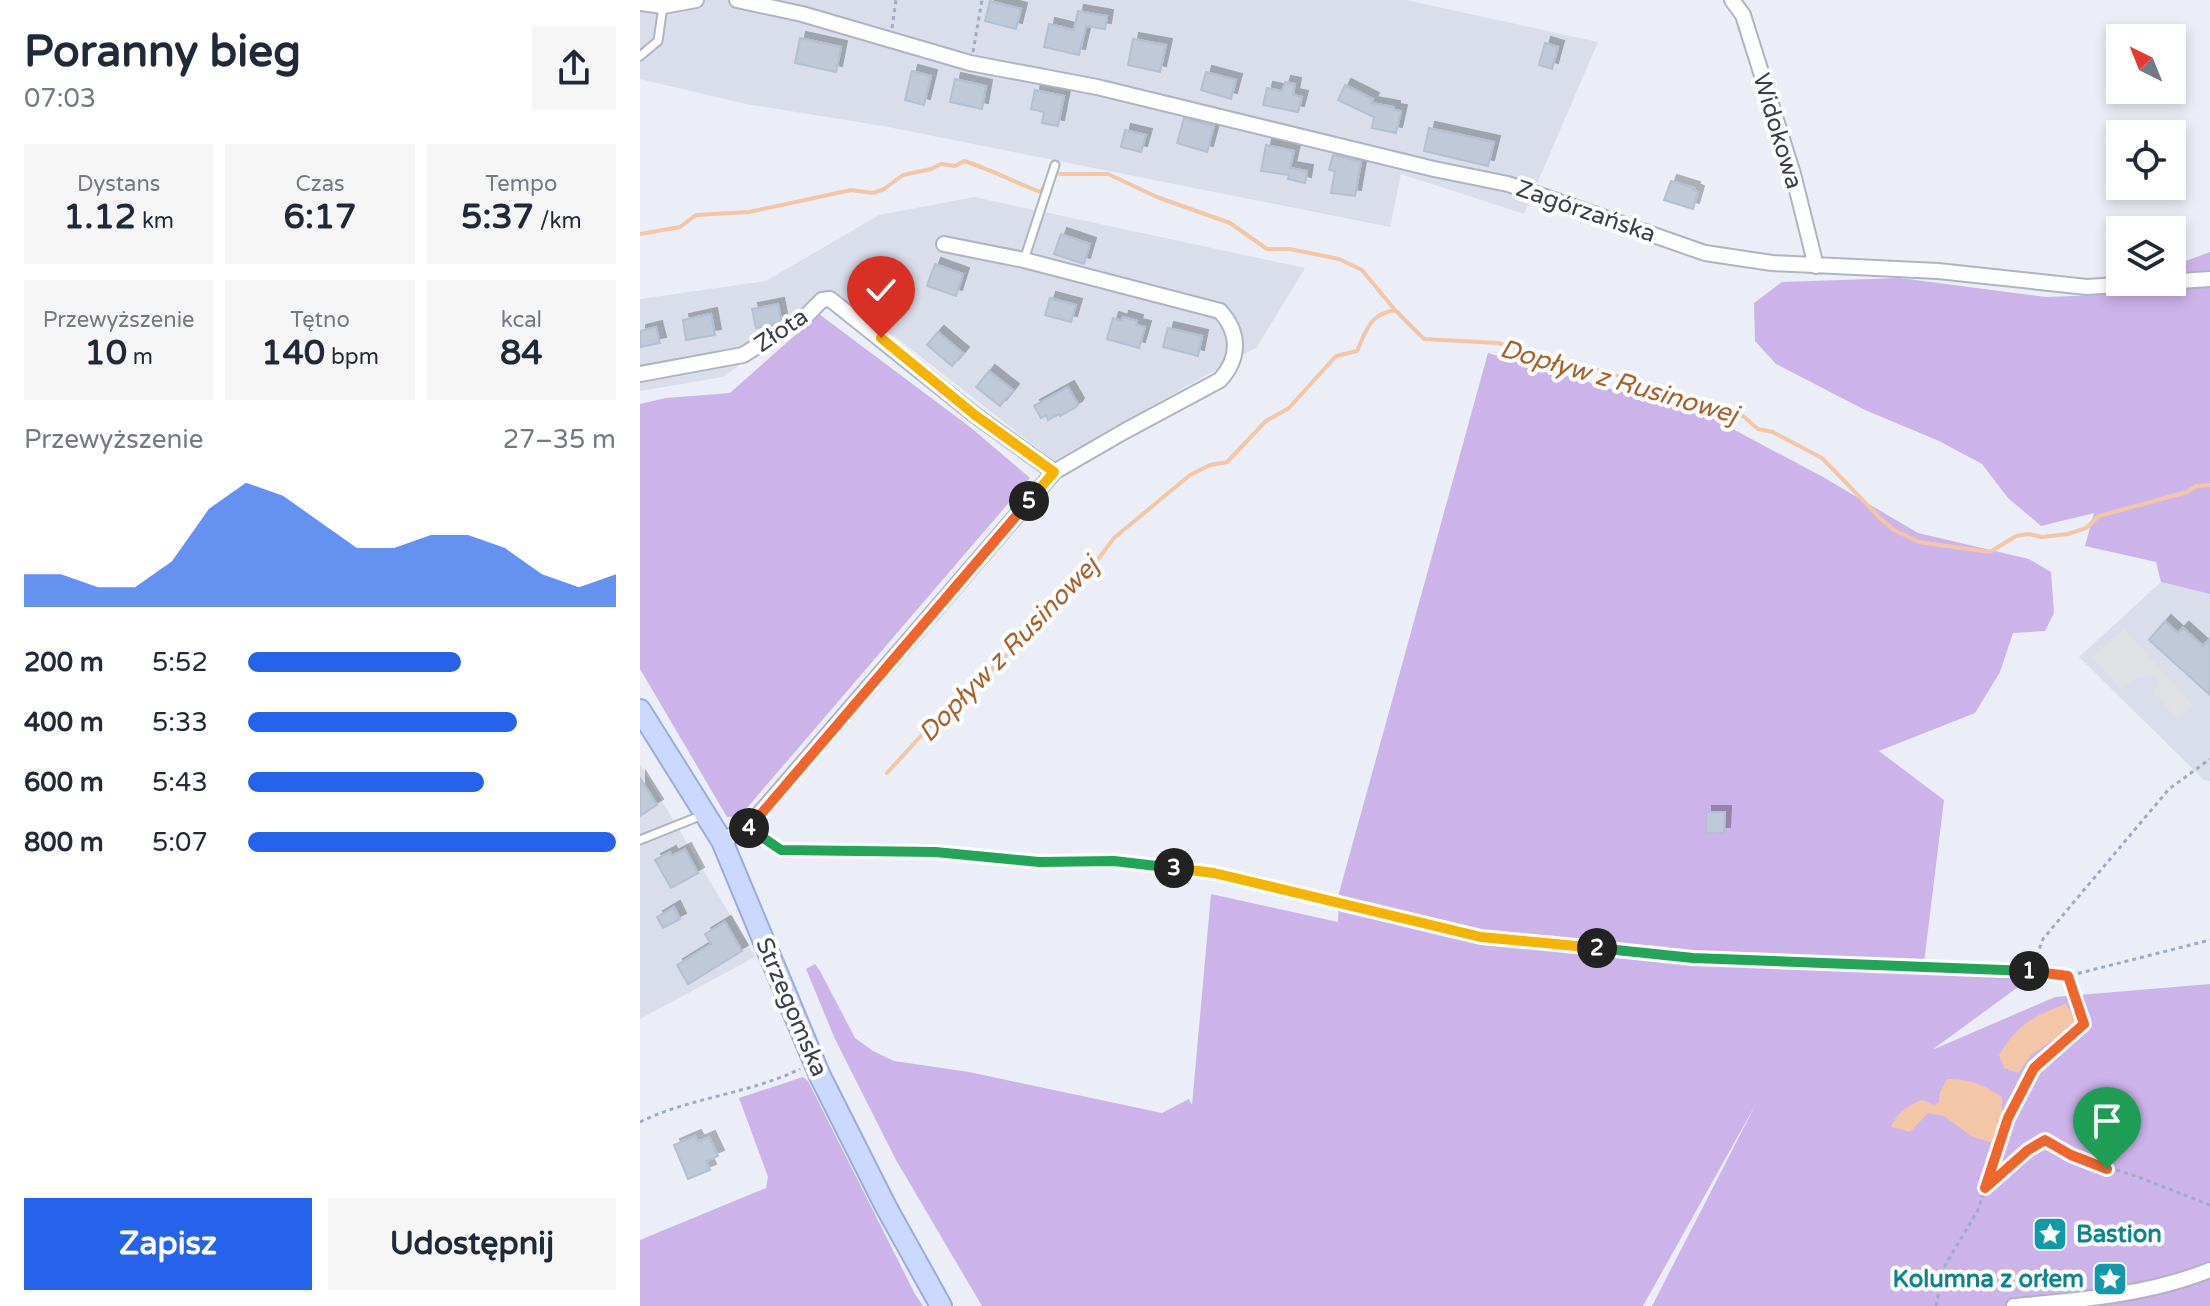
<!DOCTYPE html>
<html lang="pl">
<head>
<meta charset="utf-8">
<style>
  body { margin:0; font-family:"Varela Round",sans-serif; background:#f6f6f7; color:#1f2937; height:100vh; display:flex; flex-direction:column; font-size:30px; white-space:nowrap }
  * { box-sizing:border-box; margin:0 }
  p { font-size:26px; color:#747a83 }
  .icon { flex:none; width:44px; height:44px; fill:none; stroke:currentColor; stroke-width:2; stroke-linecap:round; stroke-linejoin:round }
  .map { position:relative; flex:1; overflow:hidden }
  .panel { display:flex; flex-direction:column; background:#fff; width:640px }
  .panel>* { flex:none }
  .needle { width:52px; rotate:317deg }
  .fabs { position:absolute; left:1466px; top:24px; display:grid; gap:16px }
  .fabs a { display:grid; place-items:center; width:80px; height:80px; border-radius:0px; background:#fff; box-shadow:0 4px 12px #0003; font-size:40px }
  .pin { position:absolute; display:grid; place-items:center; width:68px; height:68px; color:#fff; margin:-82px -34px; border-radius:50% 50% 50% 0; rotate:-45deg; box-shadow:0 0 8px #0007 }
  .pin .icon { rotate:45deg }
  .km { position:absolute; width:40px; height:40px; margin:-20px; border-radius:50%; background:#222; color:#fff; font-size:22px; line-height:40px; text-align:center }
  .round { display:grid; place-items:center; flex:none; width:84px; height:84px; border-radius:0px; background:#f6f6f7 }
  .headline { display:flex; align-items:center; justify-content:space-between; height:136px; padding:0 24px }
  h1 { font-size:44px; font-weight:700; line-height:60px }
  .stats { display:grid; grid-template-columns:repeat(3,1fr); gap:12px; height:136px; padding:8px 24px }
  .stats div { display:grid; align-content:center; border-radius:0px; background:#f6f6f7; text-align:center }
  .stats b { font-size:34px; font-weight:700 }
  .stats small { font-size:22px; font-weight:400 }
  .stats p { font-size:22px }
  .chart { height:224px; padding:16px 24px }
  .chart p { display:flex; justify-content:space-between }
  .chart svg { width:100%; height:144px; margin-top:8px; fill:#2563eb; opacity:.7 }
  .cta { display:flex; gap:16px; margin-top:auto; padding:16px 24px }
  .cta a { flex:1; height:92px; border-radius:0px; background:#2563eb; color:#fff; font-size:32px; font-weight:700; line-height:92px; text-align:center }
  .cta a+a { background:#f6f6f7; color:#1f2937 }
  ul { padding:0 24px; list-style:none; font-size:26px }
  li { display:grid; grid-template-columns:128px 96px 1fr; align-items:center; height:60px }
  li i { height:20px; border-radius:10px; background:#2563eb }
  main { display:flex; flex:1; min-height:0 }
  .map>svg:first-child { display:block }
  .residential { fill:#d9deea }
  .green { fill:#ccb3ea }
  .parking { fill:#dfe1e4 }
  .water { fill:#f3c6a7 }
  .lines { fill:none; stroke-linecap:round; stroke-linejoin:round }
  .stream { stroke:#f3c6a7; stroke-width:4 }
  .building { fill:#c0c9d8; stroke:#b3bfd3; stroke-width:2; filter:url(#shadow) }
  .lane-casing { stroke:#adb4c2; stroke-width:11 }
  .street-casing { stroke:#adb4c2; stroke-width:18 }
  .secondary-casing { stroke:#9cacd9; stroke-width:24 }
  .path { stroke:#9dabc4; stroke-width:3; stroke-dasharray:4 4; stroke-linecap:butt }
  .lane { stroke:#fff; stroke-width:7 }
  .street { stroke:#fff; stroke-width:14 }
  .secondary { stroke:#cbd8ff; stroke-width:20 }
  .split-1-casing { stroke:#fff; stroke-width:16 }
  .split-2-casing { stroke:#fff; stroke-width:16 }
  .split-3-casing { stroke:#fff; stroke-width:16 }
  .split-4-casing { stroke:#fff; stroke-width:16 }
  .split-5-casing { stroke:#fff; stroke-width:16 }
  .split-6-casing { stroke:#fff; stroke-width:16 }
  .split-1 { stroke:#f0652b; stroke-width:10 }
  .split-2 { stroke:#22a559; stroke-width:10 }
  .split-3 { stroke:#f5b400; stroke-width:10 }
  .split-4 { stroke:#22a559; stroke-width:10 }
  .split-5 { stroke:#f0652b; stroke-width:10 }
  .split-6 { stroke:#f5b400; stroke-width:10 }
  .labels { text-anchor:middle; stroke-width:8; stroke-linejoin:round; paint-order:stroke }
  .street-label { font-size:24px; fill:#383f4a; stroke:#fff }
  .culture-label { font-size:24px; font-weight:bold; fill:#0d838f; stroke:#fff; text-anchor:start }
  .water-label { font-size:26px; font-style:italic; fill:#a95f2a; stroke:#fff }
</style>
</head>
<body>
<main>
<section class="panel">
<div class="headline"><div><h1>Poranny bieg</h1><p>07:03</p></div><a class="round"><svg class="icon" aria-label="share" viewBox="0 0 24 24"><path d="M12 15V3M7 8l5-5 5 5M5 13v7h14v-7"/></svg></a></div>
<div class="stats">
<div><p>Dystans</p><b>1.12<small> km</small></b></div>
<div><p>Czas</p><b>6:17</b></div>
<div><p>Tempo</p><b>5:37<small> /km</small></b></div>
</div>
<div class="stats">
<div><p>Przewyższenie</p><b>10<small> m</small></b></div>
<div><p>Tętno</p><b>140<small> bpm</small></b></div>
<div><p>kcal</p><b>84</b></div>
</div>
<div class="chart"><p><span>Przewyższenie</span>27–35 m</p>
<svg viewBox="0 0 160 44" preserveAspectRatio="none"><path d="M0 44V34L10 34L20 38L30 38L40 30L50 14L60 6L70 10L80 18L90 26L100 26L110 22L120 22L130 26L140 34L150 38L160 34V44z"/></svg>
</div>
<ul>
<li><b>200 m</b>5:52<i style="width:58%"></i></li>
<li><b>400 m</b>5:33<i style="width:73%"></i></li>
<li><b>600 m</b>5:43<i style="width:64%"></i></li>
<li><b>800 m</b>5:07<i style="width:100%"></i></li>
</ul>
<div class="cta"><a>Zapisz</a><a>Udostępnij</a></div>
</section>
<div class="map">
<svg width="1570" height="1306" viewBox="0 0 1570 1306">
  <defs>
    <filter id="shadow"><feDropShadow dx="6" dy="-6" stdDeviation="0" flood-color="#0004"/></filter>
  </defs>
  <rect width="100%" height="100%" fill="#ebeef6"/>
  <path class="residential" d="M0,0H766L958,42L884,214L761,174L750,227L243,126L106,104L0,79Z
    M334,197L665,268L617,347L414,461L257,338L186,293L156,324L83,377L0,391V299L126,281L239,215Z
    M1521,582L1570,594V781L1564,780L1439,657Z
    M0,764L115,957L0,1019Z"/>
  <path class="green" d="M1570,252V594L1521,582L1516,562L1445,546L1454,513L1401,526L1368,498L1342,464L1299,441L1225,410L1136,364L1115,341L1114,303L1142,282L1260,278L1406,297L1459,295L1492,282H1532V266Z
    M179,314L330,427L390,478L100,816L87,817L0,669V404L26,398L90,393Z
    M848,353L1072,418L1183,477L1278,533L1389,559L1411,572L1414,613L1405,631L1373,633L1360,672L1335,713L1239,751L1304,800L1283,971L1389,979L1292,1050L1415,997L1570,984V1306H1012L1117,1102L1003,1306H342L256,1160L195,1039L166,969L175,964L180,971L215,1038L233,1051L254,1061L329,1072L522,1113L549,1099L552,1105L571,894L698,922L699,893Z
    M163,1077L168,1081L275,1294L283,1306H0V1240L126,1188L128,1177L99,1098Z"/>
  <path class="parking" d="M1484,629L1553,705L1538,720L1513,692L1519,683L1516,678L1504,676L1496,678L1481,689L1452,657Z"/>
  <path class="water" d="M1426,1004L1438,1024L1392,1054L1378,1073L1364,1068L1359,1055C1378,1024 1391,1017 1426,1004Z
    M1307,1079C1329,1078 1344,1085 1362,1097V1120L1352,1143L1331,1136L1304,1116L1288,1113L1270,1132L1251,1127C1257,1113 1268,1105 1282,1100L1294,1105L1299,1102V1094Z"/>
  <g class="lines">
    <path class="stream" d="M420,174H468L517,197L590,223L627,249H650L699,259L722,270L754,309
      M0,234L40,227L56,215L109,212L211,190L233,193L244,189L263,175L291,169L301,164L315,166L324,161C350,169 374,182 400,192L406,186
      M247,773L301,714L329,692L441,582L474,538L550,475L570,465L587,462L626,421L649,408L696,356L717,351C727,329 729,315 755,310L784,339L858,343L972,374L1022,393L1082,408L1103,416L1118,429L1133,432L1182,458L1240,518L1254,530L1279,542L1350,552L1376,536L1388,534L1402,537L1428,534L1446,528L1459,516L1547,492L1556,486L1570,485"/>
  </g>
  <path class="building" d="M350,1L381,9L376,29L345,21Z
    M438,11L467,16L465,29L446,26L439,55L404,47L409,24L434,30Z
    M160,38L201,47L196,72L155,63Z
    M493,39L526,45L520,72L488,65Z
    M905,43L918,47L912,69L899,65Z
    M272,71L291,76L284,105L265,100Z
    M566,72L596,80L591,99L561,90Z
    M315,79L346,86L342,109L310,102Z
    M645,82L655,84L653,95L662,97L658,112L623,105L627,88L642,91Z
    M705,85L733,99L731,103L754,107V110L761,111L756,133L732,128L734,117L698,100Z
    M395,90L424,96L418,126L402,123L404,112L391,109Z
    M544,118L574,126L567,152L537,143Z
    M789,128L854,142L848,166L784,151Z
    M485,130L506,135L501,152L481,147Z
    M626,145L654,151L650,168L667,171L665,183L648,179L649,175L621,171Z
    M693,155L721,162L715,196L691,193L695,171L689,170Z
    M1031,181L1054,188L1053,190L1058,192L1053,209L1024,200Z
    M421,234L450,244L444,264L414,254Z
    M295,264L323,274L316,296L287,286Z
    M229,276L256,299L243,314L217,290Z
    M410,298L436,305L431,322L405,315Z
    M138,304L141,319L131,326L116,328L112,309Z
    M71,314L75,335L46,340L43,320Z
    M483,317L497,321L496,325L505,327L499,348L467,339L473,318L482,321Z
    M16,327L20,343L0,347V331Z
    M528,328L562,336L558,356L523,347Z
    M298,332L323,353L312,366L287,345Z
    M349,371L373,390L360,406L336,387Z
    M428,387L438,404L436,407L420,416L419,414L408,420L406,415L401,418L394,406Z
    M1525,621L1538,633L1543,628L1563,646L1570,638V695L1509,640Z
    M0,778L17,805L0,816Z
    M1066,812H1085L1084,833H1066Z
    M45,849L58,873L31,888L15,860L30,852L32,856Z
    M34,907L40,919L23,928L17,917Z
    M85,922L102,951L48,984L37,965L71,944L65,934Z
    M55,1136L58,1142L69,1137L78,1156L66,1161L70,1170L48,1179L34,1145Z"/>
  <g class="lines">
    <g class="lane-casing">
      <path id="lane" d="M0,56L18,41L23,6
        M384,260L415,165
        M0,840L65,814"/>
    </g>
    <g class="street-casing">
      <path id="street" d="M97,0L162,14L330,63L457,87L794,169L868,184L1065,253L1132,263L1298,271L1447,287L1570,279
        M1092,0L1103,15L1153,174L1176,266
        M0,3L23,6L56,0
        M0,374L103,355L167,315L182,300L190,299L335,415L414,472
        M82,841L108,827L414,472L485,431L580,380C600,358 600,333 580,311L384,260L304,244
        M1374,1306C1439,1300 1508,1295 1570,1270"/>
    </g>
    <g class="secondary-casing">
      <path id="secondary" d="M0,710L82,841L180,1076L246,1207L301,1306"/>
    </g>
    <path class="path" d="M252,28L256,0
      M333,52L342,0
      M117,835L141,850L295,852L399,862L474,861L574,873L841,937L1053,958L1391,971L1428,976L1570,940
      M1391,971L1403,939L1428,909L1529,789L1570,759
      M0,1122C51,1097 109,1094 160,1069
      M1347,1186L1388,1150L1405,1140L1431,1155L1501,1178L1570,1205
      M1296,1306L1304,1267L1338,1210L1368,1118L1394,1068L1444,1024L1429,977"/>
    <use href="#lane" class="lane"/>
    <use href="#street" class="street"/>
    <use href="#secondary" class="secondary"/>
  </g>
  <g class="lines">
    <g class="split-1-casing">
      <path id="split-1" d="M1389,971L1428,976L1444,1024L1394,1068L1368,1118L1345,1188L1388,1150L1405,1140L1431,1155L1467,1169"/>
    </g>
    <g class="split-2-casing">
      <path id="split-2" d="M957,948L1053,958L1389,971"/>
    </g>
    <g class="split-3-casing">
      <path id="split-3" d="M534,868L574,873L841,937L957,948"/>
    </g>
    <g class="split-4-casing">
      <path id="split-4" d="M109,828L141,850L295,852L399,862L474,861L534,868"/>
    </g>
    <g class="split-5-casing">
      <path id="split-5" d="M109,828L389,501"/>
    </g>
    <g class="split-6-casing">
      <path id="split-6" d="M241,338L335,415L414,472L389,501"/>
    </g>
    <use href="#split-1" class="split-1"/>
    <use href="#split-2" class="split-2"/>
    <use href="#split-3" class="split-3"/>
    <use href="#split-4" class="split-4"/>
    <use href="#split-5" class="split-5"/>
    <use href="#split-6" class="split-6"/>
  </g>
  <defs>
    <g id="sight-square" transform="scale(1.8)"><rect x="-9" y="-9" width="18" height="18" rx="4" fill="#0f9aa8" stroke="#fff"/><path d="M0-6L1.8-2.2L6-1.7L2.9 1.2L3.7 5.4L0 3.3L-3.7 5.4L-2.9 1.2L-6-1.7L-1.8-2.2Z" fill="#fff"/></g>
  </defs>
  <g fill-rule="evenodd">
    <use href="#sight-square" x="1410" y="1234"/>
    <use href="#sight-square" x="1470" y="1279"/>
  </g>
  <g class="labels">
    <g class="street-label">
      <text transform="translate(1138 131) rotate(73)" y="8">Widokowa</text>
      <text transform="translate(946 211) rotate(19)" y="8">Zagórzańska</text>
      <text transform="translate(141 330) rotate(-34)" y="8">Złota</text>
      <text transform="translate(152 1007) rotate(67)" y="8">Strzegomska</text>
    </g>
    <g class="culture-label">
      <text x="1436" y="1242">Bastion</text>
      <text x="1444" y="1287" text-anchor="end">Kolumna z orłem</text>
    </g>
    <g class="water-label">
      <text transform="translate(979 381) rotate(16)" y="9">Dopływ z Rusinowej</text>
      <text transform="translate(368 649) rotate(-46)" y="9">Dopływ z Rusinowej</text>
    </g>
  </g>
</svg>
<div class="fabs">
<a><svg class="needle" viewBox="-14 -14 28 28"><path d="M0-13l5 13h-10z" fill="#e53935"/><path d="M0 13l5-13h-10z" fill="#747a83"/></svg></a>
<a><svg class="icon" aria-label="locate" viewBox="0 0 24 24"><circle cx="12" cy="12" r="6"/><path d="M12 2v4M12 18v4M2 12h4M18 12h4"/></svg></a>
<a><svg class="icon" aria-label="layers" viewBox="0 0 24 24"><path d="M12 4l9 5-9 5-9-5zM3 14l9 5 9-5"/></svg></a>
</div>
<div class="pin" style="left:1467px;top:1169px;background:#1e9e55"><svg class="icon" aria-label="arrive" viewBox="0 0 24 24"><path d="M6 21V4h12l-3 4 3 4H6"/></svg></div>
<div class="pin" style="left:241px;top:338px;background:#d93025"><svg class="icon" aria-label="check" viewBox="0 0 24 24"><path d="M5 12l5 5 9-10"/></svg></div>
<b class="km" style="left:1389px;top:971px">1</b>
<b class="km" style="left:957px;top:948px">2</b>
<b class="km" style="left:534px;top:868px">3</b>
<b class="km" style="left:109px;top:828px">4</b>
<b class="km" style="left:389px;top:501px">5</b>
</div>
</main>
</body>
</html>
